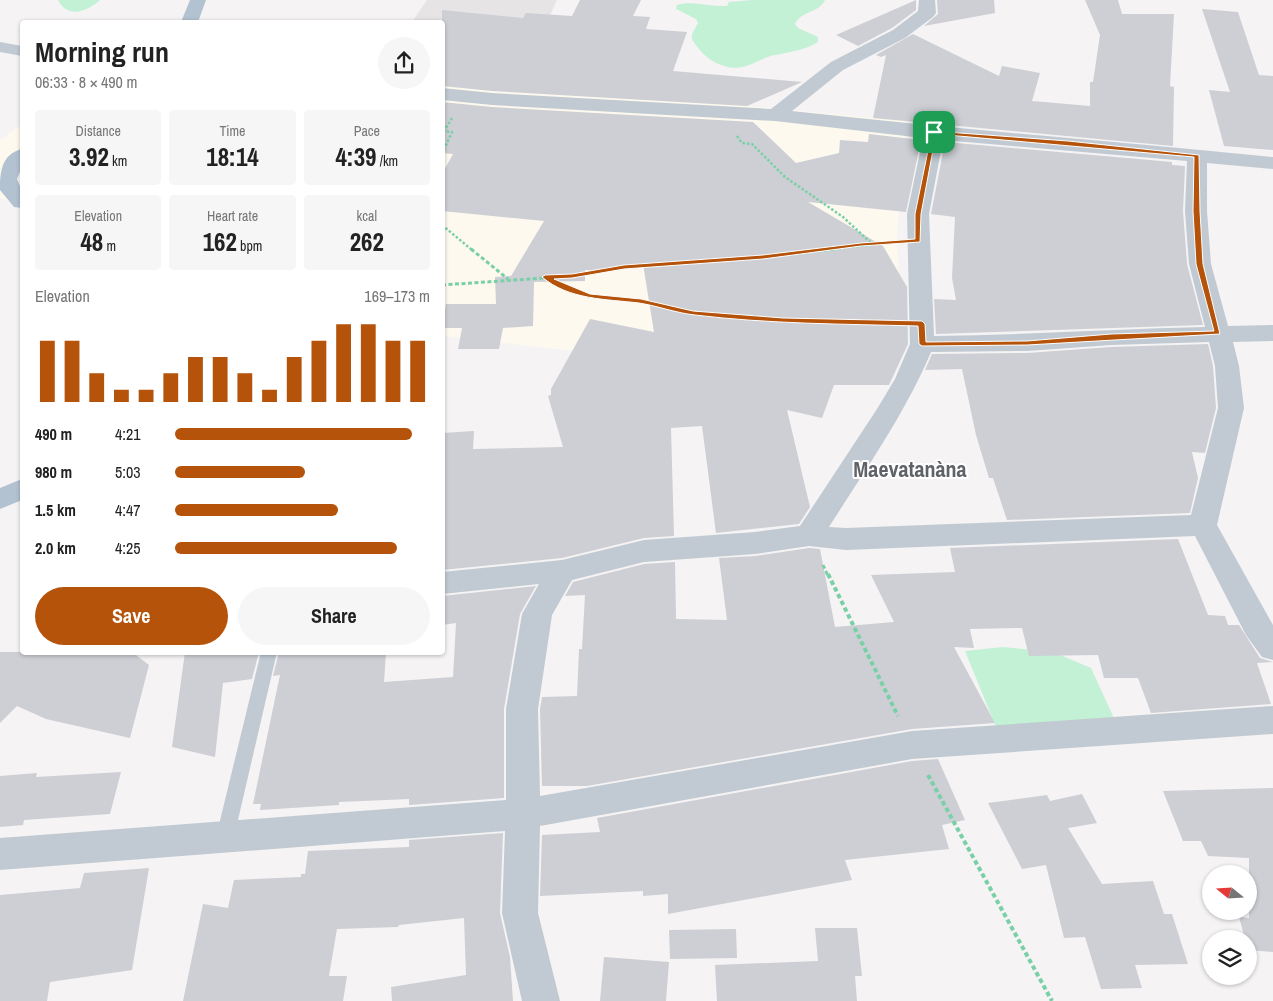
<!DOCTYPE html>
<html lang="en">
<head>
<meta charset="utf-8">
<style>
  body { margin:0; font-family:"Archivo Narrow",sans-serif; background:#f6f6f6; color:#222; height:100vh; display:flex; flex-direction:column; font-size:19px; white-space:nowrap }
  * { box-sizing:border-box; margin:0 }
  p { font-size:16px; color:#767676 }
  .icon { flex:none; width:28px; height:28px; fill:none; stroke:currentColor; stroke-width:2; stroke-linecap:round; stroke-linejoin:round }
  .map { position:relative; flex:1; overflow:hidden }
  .details { position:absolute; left:20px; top:20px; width:425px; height:635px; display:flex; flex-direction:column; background:#fff; border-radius:5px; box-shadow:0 1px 4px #0004 }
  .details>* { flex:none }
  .needle { width:32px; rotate:288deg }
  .controls { position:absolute; left:1202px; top:865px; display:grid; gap:10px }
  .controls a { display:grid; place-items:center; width:55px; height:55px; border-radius:50%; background:#fff; box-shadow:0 1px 4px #0004; font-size:25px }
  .pin { position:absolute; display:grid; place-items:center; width:42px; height:42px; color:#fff; margin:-21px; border-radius:10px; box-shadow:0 2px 8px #0006 }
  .round { display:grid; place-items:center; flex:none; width:52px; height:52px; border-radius:26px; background:#f6f6f6 }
  .head { display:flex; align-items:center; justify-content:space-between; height:85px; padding:0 15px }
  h1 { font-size:28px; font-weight:700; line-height:38px }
  .metrics { display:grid; grid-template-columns:repeat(3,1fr); gap:8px; height:85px; padding:5px 15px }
  .metrics div { display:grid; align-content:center; border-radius:5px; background:#f6f6f6; text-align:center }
  .metrics b { font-size:25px; font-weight:700 }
  .metrics small { font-size:14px; font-weight:400 }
  .metrics p { font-size:14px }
  .chart { height:140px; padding:10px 15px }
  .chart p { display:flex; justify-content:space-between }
  .chart svg { width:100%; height:90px; margin-top:5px; stroke:#b45309; stroke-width:6 }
  .cta { display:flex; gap:10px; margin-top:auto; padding:10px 15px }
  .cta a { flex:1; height:58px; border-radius:30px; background:#b45309; color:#fff; font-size:20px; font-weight:700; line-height:58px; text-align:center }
  .cta a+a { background:#f6f6f6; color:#222 }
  ul { padding:0 15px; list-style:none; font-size:16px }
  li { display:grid; grid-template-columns:80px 60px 1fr; align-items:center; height:38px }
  li i { height:12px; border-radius:6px; background:#b45309 }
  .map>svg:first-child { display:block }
  .commercial { fill:#fdf9ef }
  .education { fill:#e6e4e5 }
  .green { fill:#c3f1d5 }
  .building { fill:#cdcfd5 }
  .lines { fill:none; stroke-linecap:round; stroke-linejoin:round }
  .path-far2 { stroke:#7ad0a6; stroke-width:2.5; stroke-dasharray:2.5 2; stroke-linecap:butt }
  .path-far1 { stroke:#7ad0a6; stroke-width:3; stroke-dasharray:4 2.5; stroke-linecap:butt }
  .path { stroke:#7ad0a6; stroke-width:4; stroke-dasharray:4.5 3; stroke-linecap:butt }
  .lane { fill:#c1cad2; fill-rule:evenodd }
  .street { fill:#c1cad2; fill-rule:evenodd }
  .primary { fill:#b3c2d1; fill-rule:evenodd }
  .route { fill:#b45309; stroke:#fff; fill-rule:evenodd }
  .labels { text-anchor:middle; stroke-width:4; stroke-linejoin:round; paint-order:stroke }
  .district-label { font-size:22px; font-weight:bold; fill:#5f6368; stroke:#fff }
</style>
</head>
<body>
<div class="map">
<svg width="1273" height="1001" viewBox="0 0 1273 1001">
  <rect width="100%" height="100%" fill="#f5f3f3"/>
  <path class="commercial" d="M442,84L660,98L905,121L897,236L903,345L572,351L443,336Z
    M22,124V205L0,198V140Z"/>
  <path class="education" d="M427,0H557L531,56L442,22H412Z"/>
  <path class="green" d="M58,0H100C86,12 68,19 58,0Z
    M752,0H825C819,13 801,11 795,24L798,28L818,37V42C808,49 787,53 775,55C764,57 756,63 746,66C729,72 709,62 699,49C689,36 690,38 698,23L696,19L676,9L677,5C692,0 711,7 727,6L729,2Z
    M1003,647L1053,652L1091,668L1118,727L998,732L965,651Z"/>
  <path class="building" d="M580,0H641L633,16L650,17L646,29L687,32L673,71L802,82L747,106L492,91L442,86V10L523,18L526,13L572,16Z
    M916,0V10L892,28L858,46L836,35Z
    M937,0H994L995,13L924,26L938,14Z
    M1085,0H1118L1122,14H1174L1170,86L1174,87L1173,146L873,118L886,55L881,57L876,55L913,34L999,76L1002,66L1040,73L1032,101L1090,106V82H1093L1100,35Z
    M1202,9L1238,12L1259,75L1273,76V150L1224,146L1209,90L1230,92Z
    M442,102L492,107L753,122L796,163L839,153L840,140L868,142L869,134L921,140L906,212L808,202L883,246L907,287L908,344L889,385H834L822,418L787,410L810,507L799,524L716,533L702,426L671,428L674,536L644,538L562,558L442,570V433L474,431L473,449L563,447L548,396L551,395V389L590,319L654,332L643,264L608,271L585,270V281L534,282L533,326L503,328L499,349H458L462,328H442L446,304H496L495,277L511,276L544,221L442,211V174L453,154L442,153Z
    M945,142L1172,162V165L1185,166L1183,211L1187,264L1203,325L936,334L934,299L956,300L952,278L955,217L931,214Z
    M1208,344L1213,366L1216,408L1205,453L1192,452L1198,478L1190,513L1007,520L993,478H989L976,435L962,369L925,370L932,354L1027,353L1111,347Z
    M1178,539L1208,615L1225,616L1228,625H1239L1260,658L1273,662L1257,663L1271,704L1151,713L1138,678H1104L1098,655L1029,656L1022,628L970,629L974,648L954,647L995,723L912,729L587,786H542L540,709L542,697L577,696L579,649H582L585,595L565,596L573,582L644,564L675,562L676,619L727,620L719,558L755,556L809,548L820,549L835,627L894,622L871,575L955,572L950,548Z
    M536,586L520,614L504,709V798L409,805V799L339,802V805L260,810L261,804H253L280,675L273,676L279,652H386L384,682L453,677L456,623L442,625V596Z
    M0,652H132L149,665L130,738L46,719L17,706L0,723Z
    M185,652H259L252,679L223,683L215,757L172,747Z
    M938,759L965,820L942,825L949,849L845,860L852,880L668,914V894L643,896V891L540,896L542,835L600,832L597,818L912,761Z
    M121,772L110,814L24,820L23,825L0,827V776L37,773L36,777Z
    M1273,788V952L1249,950V939H1245L1239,917L1249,918V858L1208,856L1201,841H1183L1163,791Z
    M1082,794L1097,823L1068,828L1102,884L1153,881L1164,914H1172L1188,964L1135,965L1142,988L1101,989L1085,937L1064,938L1046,865L1022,869L988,803L1047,795L1050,801Z
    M503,833L500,913L510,957L513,1001H392L391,987L466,975L464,918L399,925L398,927L337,929L329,976H347L343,1001H183L203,904L228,908L234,880L301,877V874H305L308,851L409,847V840Z
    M149,868L132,970L50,982L47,1001H0V895L80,888L84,873Z
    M815,928H857L862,976H855L857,1001H717L715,965L818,961Z
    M736,929L737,958L670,959L669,930Z
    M604,957L669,962L666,1001H600Z"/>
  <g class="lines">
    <path class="path-far2" d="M737,136L742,143L752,144L785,177L843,217L871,243
      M442,154L452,132L444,131L452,118
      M442,225L472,250
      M825,250L892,242"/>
    <path class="path-far1" d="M471,249L508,279
      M545,277L589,296L641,301L693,313L783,320L893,323
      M442,285L573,276L624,267L763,257L836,249
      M823,565L828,576"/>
    <path class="path" d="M828,574L898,716
      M928,775L1052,1001"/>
    <path class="lane" d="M261,652H277L234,837L231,843L225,845L219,843L216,837Z"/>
    <path class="street" d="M919,0H935L936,13L933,17L905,38L843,70L792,111C952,129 1113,141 1273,157V169L1207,163V211L1211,264L1228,326L1273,325V341L1233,342L1239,366L1244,408L1217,525L1273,625V660L1262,657L1246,635L1195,536L846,550L809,546L755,554L644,562L572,580L552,615L538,709L540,796L912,731L1273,706V734L912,759L540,826L538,913L560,1001H522L502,913L505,831L0,870V838L506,800V709L522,614L539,584L442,594V572L562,560L644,540L755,532L800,526L877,409L895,379L910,344L907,214L923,138L775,121L492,105L442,100V88L492,93L771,109L831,62L893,30L918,11ZM943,140L1187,161L1185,211L1189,264L1205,327C1114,329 1024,335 934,336L929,214ZM1209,342L1215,366L1218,408L1191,515L846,528L829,527C865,470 905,414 931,352L1027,351L1111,345Z
      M0,42L22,46V56L0,52Z"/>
    <path class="primary" d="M190,0H206L198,22H181Z
      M22,149V167L17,179L22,191V208L14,207L0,190C0,173 1,154 22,149Z
      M22,479V500L0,509V488Z"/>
  </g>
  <path class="route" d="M932,131L1068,141L1199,155L1200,211L1203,264L1220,334L1027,345L922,346L919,344L918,326C844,324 769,324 695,315C676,313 658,306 639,303C606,299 569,300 542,277L545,275L572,274L624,265L763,255L861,243L915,239V214ZM936,134L1194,157L1193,211L1196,264L1214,331L1111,334L1027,341L926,342L925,324L922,321L783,318L693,311L641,299L590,294L554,279L572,278L624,269L763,259L861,246L920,242L921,214Z"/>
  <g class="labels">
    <g class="district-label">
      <text x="910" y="477">Maevatanàna</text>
    </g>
  </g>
</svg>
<div class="controls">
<a><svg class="needle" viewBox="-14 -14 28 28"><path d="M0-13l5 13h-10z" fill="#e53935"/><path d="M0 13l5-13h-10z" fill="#767676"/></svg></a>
<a><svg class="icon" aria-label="layers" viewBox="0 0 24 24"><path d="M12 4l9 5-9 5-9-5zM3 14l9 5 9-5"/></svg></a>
</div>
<div class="pin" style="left:934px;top:132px;background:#1e9e55"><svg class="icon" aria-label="arrive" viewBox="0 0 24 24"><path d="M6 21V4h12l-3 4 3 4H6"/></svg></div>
<section class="details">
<div class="head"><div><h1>Morning run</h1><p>06:33 · 8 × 490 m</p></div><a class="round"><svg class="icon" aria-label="share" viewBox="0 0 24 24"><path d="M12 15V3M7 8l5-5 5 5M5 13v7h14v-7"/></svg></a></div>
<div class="metrics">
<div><p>Distance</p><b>3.92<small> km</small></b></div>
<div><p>Time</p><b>18:14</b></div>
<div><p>Pace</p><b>4:39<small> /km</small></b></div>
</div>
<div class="metrics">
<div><p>Elevation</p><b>48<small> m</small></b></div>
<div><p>Heart rate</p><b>162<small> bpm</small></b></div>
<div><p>kcal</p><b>262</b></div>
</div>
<div class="chart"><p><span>Elevation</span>169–173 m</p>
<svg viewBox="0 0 160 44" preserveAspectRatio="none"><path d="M5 44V14M15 44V14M25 44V30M35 44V38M45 44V38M55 44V30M65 44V22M75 44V22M85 44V30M95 44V38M105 44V22M115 44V14M125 44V6M135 44V6M145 44V14M155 44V14"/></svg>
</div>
<ul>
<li><b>490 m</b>4:21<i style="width:93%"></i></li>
<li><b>980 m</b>5:03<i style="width:51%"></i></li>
<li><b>1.5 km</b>4:47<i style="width:64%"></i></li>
<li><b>2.0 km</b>4:25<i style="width:87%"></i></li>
</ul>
<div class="cta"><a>Save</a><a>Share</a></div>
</section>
</div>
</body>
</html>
